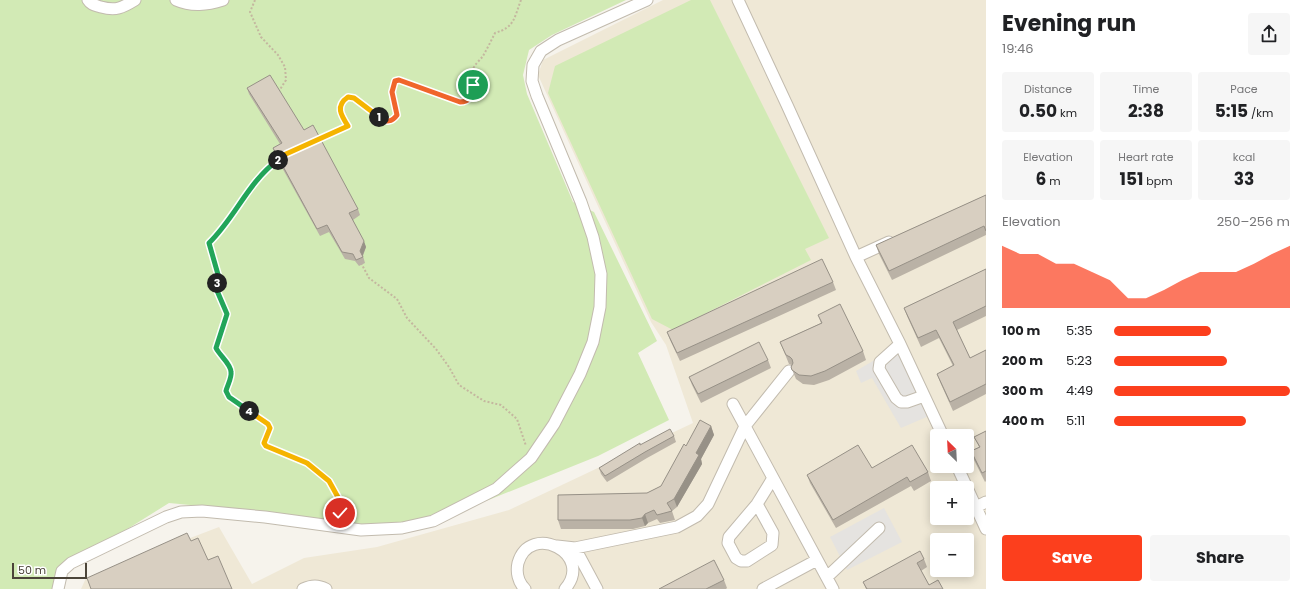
<!DOCTYPE html>
<html lang="en">
<head>
<meta charset="utf-8">
<style>
  body { margin:0; font-family:Poppins,sans-serif; background:#f6f6f6; color:#202124; height:100vh; display:flex; flex-direction:column; font-size:15px; white-space:nowrap }
  * { box-sizing:border-box; margin:0 }
  p { font-size:13px; color:#757577 }
  .icon { flex:none; width:22px; height:22px; fill:none; stroke:currentColor; stroke-width:2; stroke-linecap:round; stroke-linejoin:round }
  .map { position:relative; flex:1; overflow:hidden }
  .sheet { display:flex; flex-direction:column; background:#fff; width:320px }
  .sheet>* { flex:none }
  .needle { width:26px; rotate:336deg }
  .tools { position:absolute; left:930px; top:429px; display:grid; gap:8px }
  .tools a { display:grid; place-items:center; width:44px; height:44px; border-radius:4px; background:#fff; box-shadow:0 2px 10px #0003; font-size:20px }
  .scale { position:absolute; left:12px; bottom:10px; width:75px; box-sizing:border-box; padding-left:4px; border:2px solid #4b4439; border-top:0; font-size:11px; line-height:14px; white-space:nowrap; color:#4b4439; -webkit-text-stroke:3px #fff; paint-order:stroke }
  .pin { position:absolute; display:grid; place-items:center; width:34px; height:34px; color:#fff; margin:-17px; border:2px solid #fff; border-radius:50%; box-shadow:0 1px 4px #0007 }
  .km { position:absolute; width:20px; height:20px; margin:-10px; border-radius:50%; background:#222; color:#fff; font-size:11px; line-height:20px; text-align:center }
  .round { display:grid; place-items:center; flex:none; width:42px; height:42px; border-radius:4px; background:#f6f6f6 }
  .headline { display:flex; align-items:center; justify-content:space-between; height:68px; padding:0 16px }
  h1 { font-size:22px; font-weight:700; line-height:30px }
  .stats { display:grid; grid-template-columns:repeat(3,1fr); gap:6px; height:68px; padding:4px 16px }
  .stats div { display:grid; align-content:center; border-radius:4px; background:#f6f6f6; text-align:center }
  .stats b { font-size:17px; font-weight:700 }
  .stats small { font-size:11px; font-weight:400 }
  .stats p { font-size:11px }
  .chart { height:112px; padding:8px 16px }
  .chart p { display:flex; justify-content:space-between }
  .chart svg { width:100%; height:72px; margin-top:4px; fill:#fc3f1d; opacity:.7 }
  .action { display:flex; gap:8px; margin-top:auto; padding:8px 16px }
  .action a { flex:1; height:46px; border-radius:4px; background:#fc3f1d; color:#fff; font-size:16px; font-weight:700; line-height:46px; text-align:center }
  .action a+a { background:#f6f6f6; color:#202124 }
  ul { padding:0 16px; list-style:none; font-size:13px }
  li { display:grid; grid-template-columns:64px 48px 1fr; align-items:center; height:30px }
  li i { height:10px; border-radius:5px; background:#fc3f1d }
  main { display:flex; flex:1; min-height:0 }
  .map>svg:first-child { display:block }
  .education { fill:#efe8d6; fill-rule:evenodd }
  .green { fill:#d2eab5 }
  .parking { fill:#e5e3e0 }
  .lines { fill:none; stroke-linecap:round; stroke-linejoin:round }
  .minor-casing { stroke:#c2bbae; stroke-width:13 }
  .path { stroke:#c4b79f; stroke-width:2; stroke-dasharray:2 2; stroke-linecap:butt }
  .minor { stroke:#fff; stroke-width:11 }
  .wall { fill:#bab2a6 }
  .shaded-wall { fill:#979187 }
  .building { fill:#d8cfc1; stroke:#979187 }
  .split-1-casing { stroke:#fff; stroke-width:8 }
  .split-2-casing { stroke:#fff; stroke-width:8 }
  .split-3-casing { stroke:#fff; stroke-width:8 }
  .split-4-casing { stroke:#fff; stroke-width:8 }
  .split-5-casing { stroke:#fff; stroke-width:8 }
  .split-1 { stroke:#f0652b; stroke-width:5 }
  .split-2 { stroke:#f5b400; stroke-width:5 }
  .split-3 { stroke:#22a559; stroke-width:5 }
  .split-4 { stroke:#22a559; stroke-width:5 }
  .split-5 { stroke:#f5b400; stroke-width:5 }
</style>
</head>
<body>
<main>
<div class="map">
<svg width="986" height="589" viewBox="0 0 986 589">
  <rect width="100%" height="100%" fill="#f6f3ec"/>
  <path class="education" d="M663,0H986V589H81L86,578L219,527L252,584L304,558L377,547L509,510L693,423L666,345L651,322L538,75L543,60ZM937,436H967V466H937ZM937,488H967V518H937ZM937,540H967V570H937Z"/>
  <path class="green" d="M0,0H626L552,35L529,50L523,75L527,94L573,202L594,212L657,341L638,353L669,420L598,456L491,499L425,522L356,525L274,513L169,503L121,533L71,568L59,589H0Z
    M691,0H710L829,238L805,249L811,260L673,330L652,319L548,93L555,66Z"/>
  <path class="parking" d="M895,348L929,416L901,428L872,378L861,383L856,371Z
    M884,508L902,542L847,570L830,537Z"/>
  <g class="lines">
    <g class="minor-casing">
      <path id="minor" d="M88,0C91,5 95,5 101,7C116,11 122,8 135,0
        M176,0C192,7 207,5 223,0
        M738,0L787,105L856,257L900,344L943,436
        M856,257L889,242
        M900,344L880,362L879,369L896,398L901,402H907L924,396
        M733,404L833,589
        M957,466L986,529
        M757,504L773,533L772,545L747,561H741L736,558L728,543L729,537L757,504L773,478
        M976,507L986,502
        M557,546L575,548L677,527L697,516L708,504L745,426L789,371
        M575,548L597,589
        M827,577L879,528
        M58,589L62,571L71,563L166,517L181,512L202,511L265,517L361,530L402,528L433,521L496,489L531,458L554,424L580,374L593,342L600,307L601,274L593,237L581,202L537,96L532,81L533,65L541,51L558,40L647,0
        M303,589C312,585 318,585 326,589
        M525,589C518,582 516,572 518,563C530,521 595,554 565,589
        M763,589L817,560"/>
    </g>
    <path class="path" d="M255,0L250,12L261,37L278,55L285,67L286,80L279,91
      M318,140L348,126C341,115 335,106 348,97L354,98L384,121C390,122 393,120 397,115L392,92L395,81L399,80L460,102C481,102 469,79 473,69C475,64 480,60 483,56C487,49 491,41 495,33C515,27 514,18 521,0
      M279,159C249,182 235,217 209,243L219,278L215,286L227,314L215,348C220,356 231,364 232,372C232,378 227,386 226,391L229,397L269,423L270,428L264,443L266,447L307,463L329,481L343,508L340,513L339,517
      M361,263L369,278L397,299L407,318L436,349L449,367L459,385L484,401L501,405L517,419L526,446"/>
    <use href="#minor" class="minor"/>
  </g>
  <path class="wall" d="M247,88L304,130L358,209L360,215L353,220L366,247L363,256L365,263L359,266L355,261L345,259L329,232L320,236L275,155L273,148L280,144L249,94Z
    M986,195V235L892,280L879,254L876,245Z
    M986,269V316L957,330L970,358L986,350V394L953,411L940,382L937,374L953,366L939,338L921,347L907,316L904,308Z
    M833,282L836,290L680,361L670,340L667,332Z
    M818,315L863,351L866,360L829,380L814,385L803,384L796,379L791,367L792,365L789,364L780,342L821,323Z
    M768,360L771,368L701,403L692,385L689,377Z
    M711,426L714,435L701,459L702,464L677,507L672,511L675,520L660,523L657,519L648,523L645,526L633,529H561L558,520L647,493L661,486Z
    M986,431V481L985,482L974,460L971,451L979,447L974,437Z
    M674,436L676,442L647,458L607,482L601,474L599,468L640,445Z
    M872,468L928,472L931,481L914,491L911,486L836,528L810,483L807,475Z
    M924,559L927,567L921,571L929,585L943,589H866L863,582Z
    M724,580L727,588L726,589H659Z"/>
  <path class="shaded-wall" d="M364,241L366,247L362,257L360,251Z
    M711,426L714,435L701,459L702,464L677,507L674,499L696,453Z
    M645,514L648,523L645,526L642,518Z"/>
  <path class="building" d="M270,75L304,130L313,125L358,209L349,213L364,241L360,251L363,257L356,260L353,254L342,252L327,225L317,229L273,148L282,143L247,88Z
    M986,195V231L984,226L889,271L876,245Z
    M822,259L833,282L677,353L667,332Z
    M986,269V306L953,322L970,358L986,350V384L950,402L937,374L954,365L936,330L918,338L904,308Z
    M840,304L863,351L825,371L811,376L799,375L792,370L791,367L793,363L792,359L790,357L786,355L780,342L822,323L818,315Z
    M759,342L768,360L698,394L689,377Z
    M700,420L711,426L696,453L699,455L674,499L667,503L672,511L657,515L654,510L645,514L642,518L630,520H558V495L647,493L661,486L684,444L686,446Z
    M670,429L674,436L645,452L605,476L599,468L640,443V445Z
    M986,431V471L982,473L971,451L980,447L974,437Z
    M858,445L872,468L912,445L928,472L910,482L907,477L833,520L807,475Z
    M187,533L191,541L198,538L208,560L218,556L232,589H91L87,578Z
    M920,551L924,559L917,563L929,585L938,580L943,589H867L863,582Z
    M714,560L724,580L706,589H659Z"/>
  <g class="lines">
    <g class="split-1-casing">
      <path id="split-1" d="M379,117C386,123 392,122 397,115L392,92L395,81L399,80L460,102C470,102 473,94 473,85"/>
    </g>
    <g class="split-2-casing">
      <path id="split-2" d="M278,160L286,154L348,126C341,115 335,106 348,97L354,98L379,117"/>
    </g>
    <g class="split-3-casing">
      <path id="split-3" d="M217,283L219,278L209,243C235,218 248,182 278,160"/>
    </g>
    <g class="split-4-casing">
      <path id="split-4" d="M217,283L215,286L227,314L216,348C220,356 231,364 231,372C232,378 227,386 226,391L229,397L249,411"/>
    </g>
    <g class="split-5-casing">
      <path id="split-5" d="M249,411L268,424L270,428L264,443L266,446L307,463L329,481L344,508L340,513"/>
    </g>
    <use href="#split-1" class="split-1"/>
    <use href="#split-2" class="split-2"/>
    <use href="#split-3" class="split-3"/>
    <use href="#split-4" class="split-4"/>
    <use href="#split-5" class="split-5"/>
  </g>
</svg>
<div class="tools">
<a><svg class="needle" viewBox="-14 -14 28 28"><path d="M0-13l5 13h-10z" fill="#e53935"/><path d="M0 13l5-13h-10z" fill="#757577"/></svg></a>
<a>+</a>
<a>−</a>
</div>
<div class="scale">50 m</div>
<div class="pin" style="left:473px;top:85px;background:#1e9e55"><svg class="icon" aria-label="arrive" viewBox="0 0 24 24"><path d="M6 21V4h12l-3 4 3 4H6"/></svg></div>
<div class="pin" style="left:340px;top:513px;background:#d93025"><svg class="icon" aria-label="check" viewBox="0 0 24 24"><path d="M5 12l5 5 9-10"/></svg></div>
<b class="km" style="left:379px;top:117px">1</b>
<b class="km" style="left:278px;top:160px">2</b>
<b class="km" style="left:217px;top:283px">3</b>
<b class="km" style="left:249px;top:411px">4</b>
</div>
<section class="sheet">
<div class="headline"><div><h1>Evening run</h1><p>19:46</p></div><a class="round"><svg class="icon" aria-label="share" viewBox="0 0 24 24"><path d="M12 15V3M7 8l5-5 5 5M5 13v7h14v-7"/></svg></a></div>
<div class="stats">
<div><p>Distance</p><b>0.50<small> km</small></b></div>
<div><p>Time</p><b>2:38</b></div>
<div><p>Pace</p><b>5:15<small> /km</small></b></div>
</div>
<div class="stats">
<div><p>Elevation</p><b>6<small> m</small></b></div>
<div><p>Heart rate</p><b>151<small> bpm</small></b></div>
<div><p>kcal</p><b>33</b></div>
</div>
<div class="chart"><p><span>Elevation</span>250–256 m</p>
<svg viewBox="0 0 160 44" preserveAspectRatio="none"><path d="M0 44V6L10 11L20 11L30 17L40 17L50 22L60 27L70 38L80 38L90 33L100 27L110 22L120 22L130 22L140 17L150 11L160 6V44z"/></svg>
</div>
<ul>
<li><b>100 m</b>5:35<i style="width:55%"></i></li>
<li><b>200 m</b>5:23<i style="width:64%"></i></li>
<li><b>300 m</b>4:49<i style="width:100%"></i></li>
<li><b>400 m</b>5:11<i style="width:75%"></i></li>
</ul>
<div class="action"><a>Save</a><a>Share</a></div>
</section>
</main>
</body>
</html>
